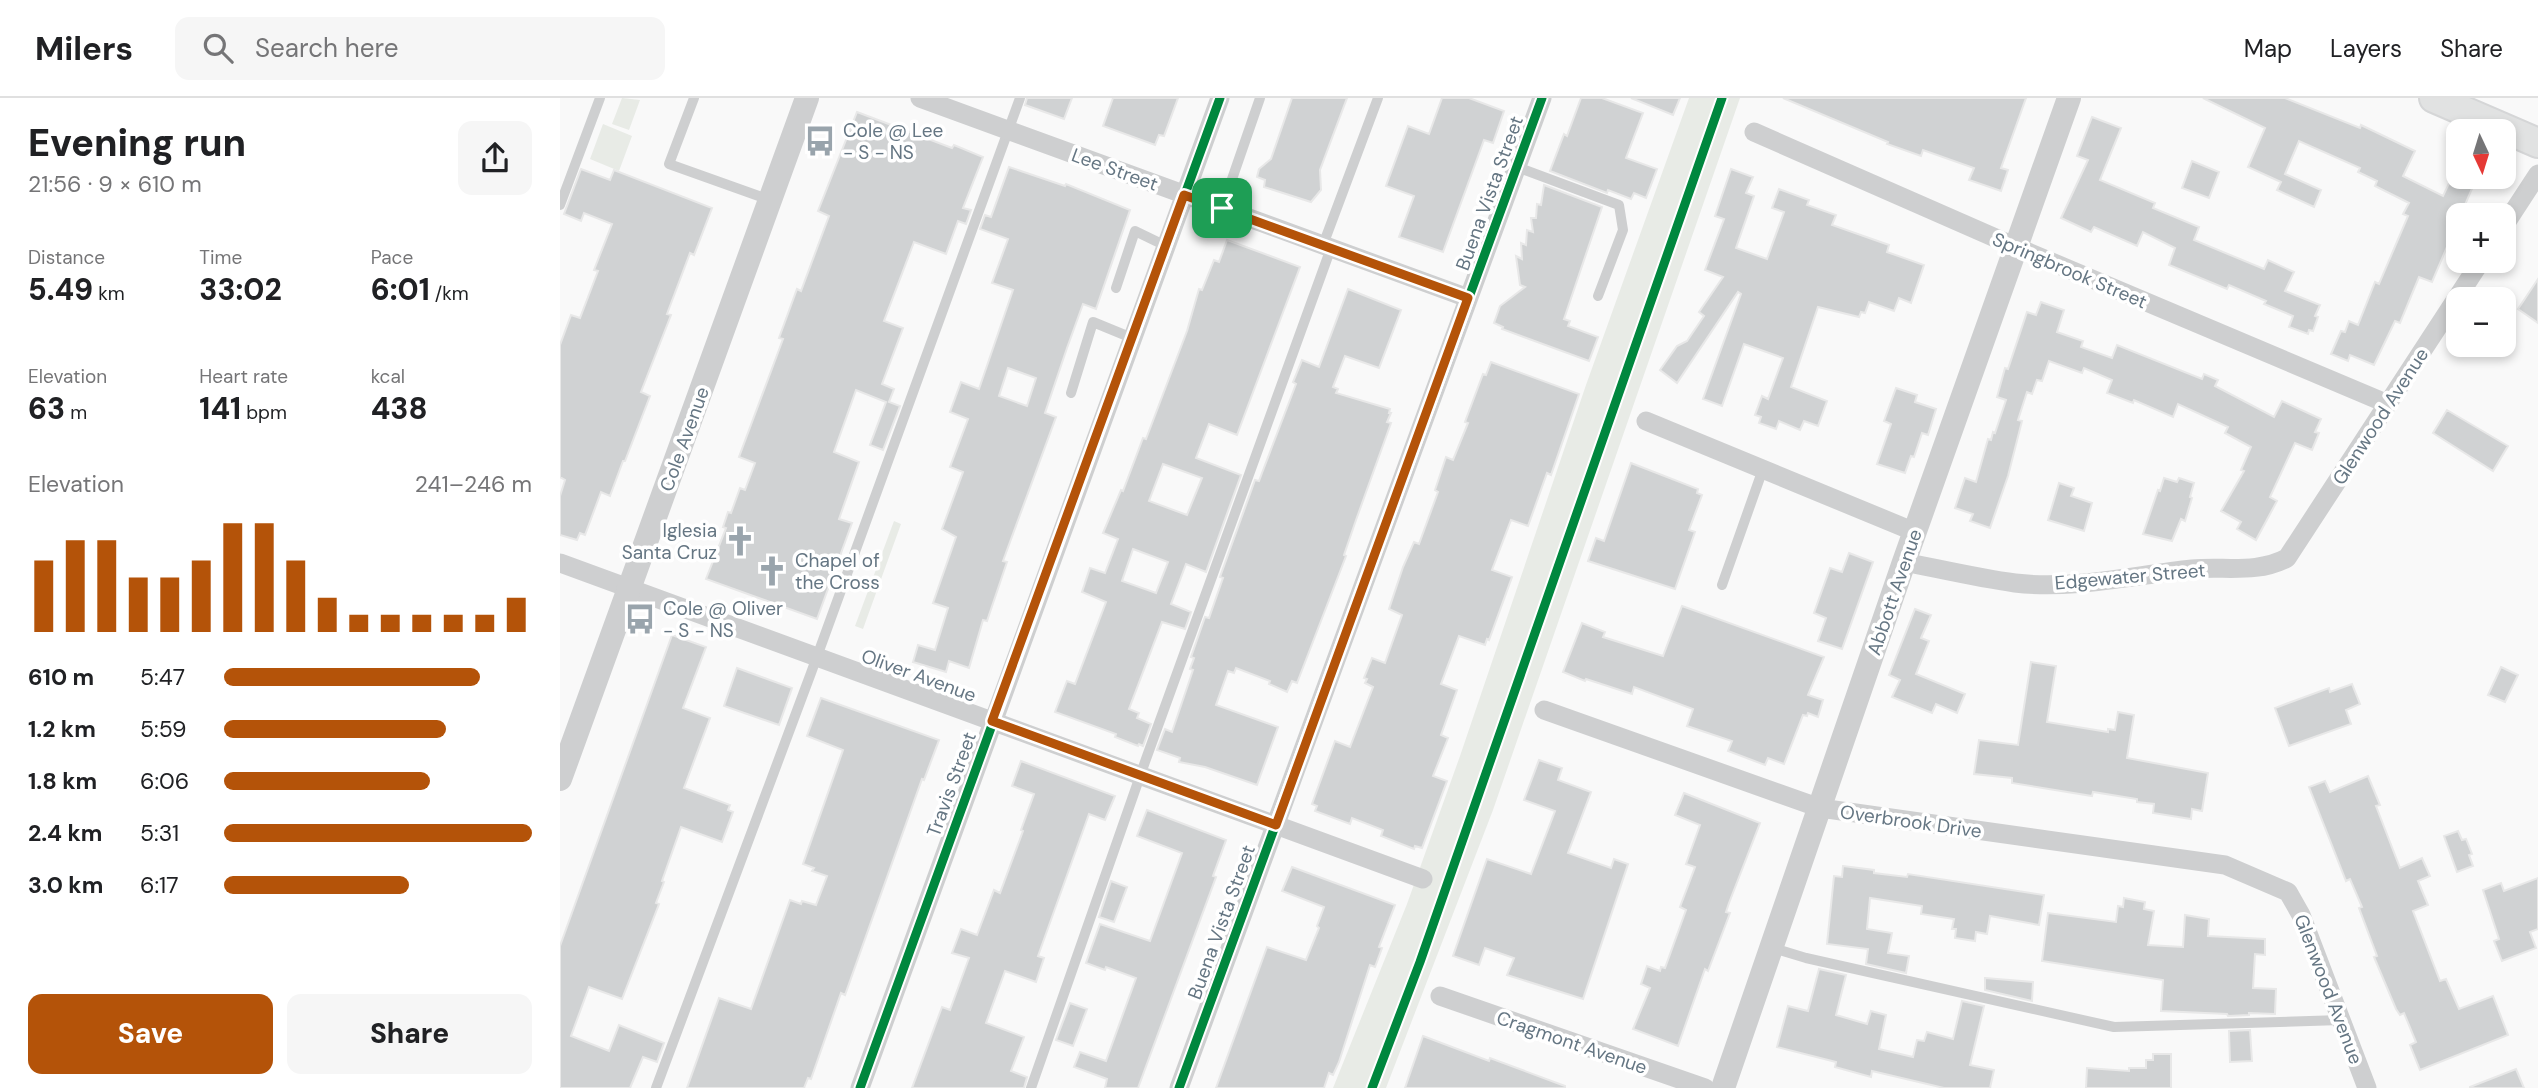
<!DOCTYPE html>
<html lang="en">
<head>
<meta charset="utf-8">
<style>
  body { margin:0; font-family:"DM Sans",sans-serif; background:#f6f6f6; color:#202124; height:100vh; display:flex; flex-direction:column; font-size:26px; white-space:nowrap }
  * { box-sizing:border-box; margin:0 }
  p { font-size:23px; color:#757577 }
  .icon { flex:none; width:38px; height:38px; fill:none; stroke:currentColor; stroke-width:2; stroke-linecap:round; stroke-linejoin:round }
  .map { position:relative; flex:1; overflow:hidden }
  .side { display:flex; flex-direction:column; background:#fff; width:560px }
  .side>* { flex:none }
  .needle { width:46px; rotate:176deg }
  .fabs { position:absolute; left:1886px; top:21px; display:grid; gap:14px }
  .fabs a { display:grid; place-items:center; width:70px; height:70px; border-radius:14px; background:#fff; box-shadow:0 4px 10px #0003; font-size:35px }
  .pin { position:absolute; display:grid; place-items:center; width:60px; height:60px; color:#fff; margin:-30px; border-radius:14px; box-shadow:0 4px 10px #0006 }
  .round { display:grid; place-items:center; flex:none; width:74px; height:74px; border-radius:14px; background:#f6f6f6 }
  .summary { display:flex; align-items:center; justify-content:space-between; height:119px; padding:0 28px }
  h1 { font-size:38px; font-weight:800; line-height:52px }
  .figures { display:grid; grid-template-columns:repeat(3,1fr); gap:10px; height:119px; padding:7px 28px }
  .figures div { display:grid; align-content:center }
  .figures b { font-size:30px; font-weight:800 }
  .figures small { font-size:19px; font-weight:400 }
  .figures p { font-size:19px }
  .chart { height:196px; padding:14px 28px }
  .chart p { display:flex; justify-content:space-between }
  .chart svg { width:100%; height:126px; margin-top:7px; stroke:#b45309; stroke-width:6 }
  .button { display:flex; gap:14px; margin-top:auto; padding:14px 28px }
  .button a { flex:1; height:80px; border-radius:14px; background:#b45309; color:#fff; font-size:28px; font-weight:800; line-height:80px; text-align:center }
  .button a+a { background:#f6f6f6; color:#202124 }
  ul { padding:0 28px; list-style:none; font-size:23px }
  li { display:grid; grid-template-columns:112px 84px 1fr; align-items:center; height:52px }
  li i { height:18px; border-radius:9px; background:#b45309 }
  header { display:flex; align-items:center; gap:42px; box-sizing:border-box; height:98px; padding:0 35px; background:#fff; border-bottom:2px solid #e0e0e0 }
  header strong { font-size:33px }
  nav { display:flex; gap:38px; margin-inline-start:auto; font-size:24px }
  .search { width:490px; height:63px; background:#f6f6f6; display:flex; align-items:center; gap:18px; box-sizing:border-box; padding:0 24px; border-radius:14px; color:#757577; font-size:26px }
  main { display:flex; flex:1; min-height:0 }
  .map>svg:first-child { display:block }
  .green { fill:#e8ebe6 }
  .building { fill:#d0d2d3; stroke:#e8e8e8; stroke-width:2; fill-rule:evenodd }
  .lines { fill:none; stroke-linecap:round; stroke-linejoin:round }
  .secondary-casing { stroke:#d5d6d7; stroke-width:32 }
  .service { stroke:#cecfd0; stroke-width:10 }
  .minor { stroke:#cecfd0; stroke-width:19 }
  .tertiary { stroke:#cecfd0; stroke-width:24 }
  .secondary { stroke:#e1e2e2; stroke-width:28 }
  .cycleway-casing { stroke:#fff; stroke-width:13 }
  .cycleway { stroke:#00873e; stroke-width:9 }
  .route-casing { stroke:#fff; stroke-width:14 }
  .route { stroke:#b45309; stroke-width:9 }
  .labels { text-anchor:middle; stroke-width:7; stroke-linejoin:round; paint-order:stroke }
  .poi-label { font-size:19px; fill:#657683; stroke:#fff; text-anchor:start }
  .street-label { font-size:19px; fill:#657683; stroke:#fff }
</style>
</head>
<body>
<header>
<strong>Milers</strong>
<div class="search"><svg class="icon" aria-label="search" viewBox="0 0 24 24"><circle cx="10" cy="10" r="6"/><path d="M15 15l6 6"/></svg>Search here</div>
<nav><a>Map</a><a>Layers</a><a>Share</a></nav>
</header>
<main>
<section class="side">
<div class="summary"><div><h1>Evening run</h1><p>21:56 · 9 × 610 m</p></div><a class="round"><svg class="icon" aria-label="share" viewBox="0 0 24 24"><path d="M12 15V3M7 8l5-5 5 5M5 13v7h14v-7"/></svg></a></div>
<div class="figures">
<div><p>Distance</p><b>5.49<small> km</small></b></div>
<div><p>Time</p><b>33:02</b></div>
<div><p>Pace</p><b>6:01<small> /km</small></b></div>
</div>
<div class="figures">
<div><p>Elevation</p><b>63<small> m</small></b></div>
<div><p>Heart rate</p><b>141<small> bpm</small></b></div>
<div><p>kcal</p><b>438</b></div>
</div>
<div class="chart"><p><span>Elevation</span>241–246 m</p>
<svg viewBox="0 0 160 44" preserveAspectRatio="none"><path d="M5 44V19M15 44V12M25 44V12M35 44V25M45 44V25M55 44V19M65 44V6M75 44V6M85 44V19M95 44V32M105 44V38M115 44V38M125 44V38M135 44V38M145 44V38M155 44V32"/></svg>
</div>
<ul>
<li><b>610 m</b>5:47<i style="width:83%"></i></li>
<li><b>1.2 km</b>5:59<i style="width:72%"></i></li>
<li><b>1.8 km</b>6:06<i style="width:67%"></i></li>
<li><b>2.4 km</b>5:31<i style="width:100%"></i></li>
<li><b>3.0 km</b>6:17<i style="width:60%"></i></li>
</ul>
<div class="button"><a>Save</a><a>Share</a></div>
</section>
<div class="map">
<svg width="1978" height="990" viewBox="0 0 1978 990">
  <rect width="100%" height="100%" fill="#f9f9f9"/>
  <path class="green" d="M62,0L80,2L69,32L52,26Z
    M1129,0H1180L933,712L826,990H773L847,806L900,658L1026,287Z
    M43,26L72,38L59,73L30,61Z
    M334,423L341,426L303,531L295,528Z"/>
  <path class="building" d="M467,0H512L504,21L465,7Z
    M553,0H618L604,38L599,37L595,47L543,28Z
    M732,0H787L760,72L761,92L751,104L704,89L705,82L697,79L699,71L711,61Z
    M882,0H909L944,13L933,45L924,42L883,154L839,139L854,98L826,88L848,28L869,36Z
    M1021,0H1042L1083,15L1066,60L1097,71L1086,100L1074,95L1071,101L1048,92L1047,95L990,73L1004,36L1007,38Z
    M1071,0H1120L1113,17Z
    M1223,0H1466L1441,70L1448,72L1441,93L1409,82L1414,70L1363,52L1361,58L1327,46L1328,44Z
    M1643,0H1725L1800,30L1801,27L1855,53L1843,78L1883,98L1892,79H1917L1872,184L1859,179L1840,225L1835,223L1814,267L1790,257L1788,263L1771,256L1781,233L1785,234L1789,223L1798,227L1815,184L1819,186L1848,118L1843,116L1849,105L1815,88L1817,83L1798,74L1800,70L1739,43L1725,76L1761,92L1754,109L1717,92L1721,84L1688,69L1705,30Z
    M297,14L392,50L394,47L423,59L403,110L411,112L406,126L398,123L386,156L354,144L324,223L343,230L322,286L334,291L329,304L340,308L323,352L310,347L326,304L296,292L274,354L299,364L279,421L292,425L257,521L146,481L166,430L163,429L168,414L171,415L180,390L185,392L195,365L179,359L223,241L219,240L237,191L241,193L269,118L258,113Z
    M1532,19L1561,30L1540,82L1595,105L1593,110L1639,129L1634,142L1704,171L1708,162L1734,174L1725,193L1760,207L1755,218L1758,219L1753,233L1749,232L1748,236L1729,229L1733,218L1704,206L1706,203L1669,187L1667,191L1609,167L1615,150L1583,134L1577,148L1534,129L1531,134L1501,120L1528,62L1517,58Z
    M1632,63L1659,74L1649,100L1622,90Z
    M449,69L505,88L506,86L570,112L536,211L523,206L507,250L485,315L496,319L443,463L447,464L427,523L423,522L409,570L389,563L386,574L353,564L358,547L375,552L388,510L373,505L396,439L382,431L403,374L390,369L408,321L390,314L401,284L419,291L453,192L432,185L448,141L420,131L425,117L431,119ZM448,270L476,280L467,308L439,298Z
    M21,71L50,82L54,72L152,110L134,157L130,155L107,216L111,217L81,294L90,298L65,363H63L50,398L41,394L25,437L20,435L17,442L0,437V398L5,382L0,379V247L11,217L20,220L38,173L34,172L52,126L24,115L21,123L4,116Z
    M1171,71L1193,79L1186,95L1194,98L1176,150L1207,161L1224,114L1212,110L1219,91L1249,102L1247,107L1276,117L1272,127L1329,147L1327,154L1364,167L1351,205L1339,200L1334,213L1309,204L1305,215L1301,214L1299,219L1258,209L1231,289L1267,303L1258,328L1244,323L1240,332L1219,323L1216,331L1199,325L1201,319L1195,317L1202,298L1208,301L1223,260L1184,246L1162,308L1143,301L1181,196L1178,194L1117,285L1100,272L1117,248L1127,243L1144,218L1139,214L1163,179L1145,172L1164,121L1155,118Z
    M984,87L1042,109L1004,221L1010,223L1008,228L1038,239L1029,263L942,231L943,229L934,225L940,208L965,189L960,187L956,158L962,161L961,145L966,147L967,132L973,134L971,120H976L977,106L981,107Z
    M667,142L740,169L677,337L649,326L636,360L681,377L646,474L626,466L611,506L631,514L625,531L602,524L569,611L579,615L577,620L591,626L583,648L579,646L578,648L555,639L556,636L495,614L507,583L515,586L546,504L522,494L530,470L545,475L558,441L543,435L561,392L563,393L583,340L586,341L627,233L639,191L642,192L654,162L659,164ZM603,366L642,380L627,417L589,403ZM573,451L608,464L596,495L562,483Z
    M1978,181V225L1958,211Z
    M788,191L841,212L819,270L785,258L773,289L778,291L776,295L830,311L829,315H831L827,324L831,325L796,422L784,457L786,458L737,585L732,583L727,594L709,586L710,583L676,570L674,575L668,573L656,607L718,629L697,687L645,669L619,664L620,660L597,652L605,631L612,634L633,572L630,571L634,560L631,559L645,519L649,520L663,480L660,479L695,382L699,383L702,375L736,286L733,284L742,262L759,269Z
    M1481,204L1504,212L1497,234L1523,243L1521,249L1552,260L1557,247L1642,281L1644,276L1658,282L1655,288L1714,319L1722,303L1761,321L1755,334L1759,335L1752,352L1735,345L1710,399L1717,403L1696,442L1677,431L1681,424L1661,413L1684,373L1681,372L1691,349L1665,335L1668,329L1618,306L1613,319L1574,302L1573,305L1547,295L1552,282L1524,270L1522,275L1489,263L1482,283L1477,282L1472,296L1467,294L1458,322L1462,323L1448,378L1430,430L1410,423L1413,416L1395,410L1405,380L1416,384L1428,341L1431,342L1433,334L1435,335L1446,302L1437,299L1445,270L1448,271L1467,214L1476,217Z
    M931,264L1019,296L991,377L987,375L968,428L951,422L932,472L952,479L929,542L927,541L925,547L899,538L881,586L897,592L881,637L888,640L873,678L887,683L862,750L855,748L854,751L821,738L823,732L792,720L790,726L755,713L757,708L752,706L775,643L790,649L813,589L805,585L807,581L804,580L812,560L825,565L842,517L829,511L843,469L854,444L859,446L878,394L875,392L886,359L893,362L908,325L905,324L923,276L926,277Z
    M1336,290L1357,297L1355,304L1376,311L1368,337L1362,335L1354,359L1351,358L1345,375L1317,366L1331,326L1324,323Z
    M1887,312L1948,348L1933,373L1873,335Z
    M1071,365L1138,391L1137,395L1142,397L1129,432L1135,434L1115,491L1028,463L1036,440L1044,443Z
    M1604,380L1617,384L1619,380L1634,385L1630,399L1632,400L1625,423L1621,421L1612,443L1583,436L1598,392L1600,393Z
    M1499,385L1514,390L1511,398L1532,405L1524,433L1488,422Z
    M1289,455L1313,464L1282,551L1258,543L1266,520L1254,515L1270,470L1282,474Z
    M1122,508L1264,559L1248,597L1263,602L1258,619L1248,615L1247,618L1243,617L1224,666L1208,660L1205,667L1168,653L1172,643L1127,628L1133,611L1074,589L1072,596L1026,581L1025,583L1003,574L1022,525L1045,534L1043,539L1103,558Z
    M1355,511L1371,517L1361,540L1369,543L1356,576L1405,596L1397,615L1376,606L1372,615L1332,599L1340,582L1329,577Z
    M112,537L146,549L123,610L150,620L124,690L170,707L168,712L173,714L162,744L121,729L102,783L104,784L96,805L99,806L62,901L29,889L11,938L49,953L59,927L104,945L97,964L83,959L70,990H0V848Z
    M1471,564L1496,568L1487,624L1548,634V631L1555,632L1558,614L1574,617L1567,660L1648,675L1642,713L1632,711L1631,721L1593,715L1594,706L1577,704V701L1533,694L1532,698L1452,685V680L1414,676L1419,642L1458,647Z
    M1941,569L1958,577L1945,604L1928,597Z
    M177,570L232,590L219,627L164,608Z
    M1792,586L1800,606L1786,612L1791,626L1729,648L1715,610L1769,590L1770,594Z
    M261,600L379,642L364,682L362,681L285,897L281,895L251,981L248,980L244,990H127L159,900L191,911L230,802L241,806L242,803L256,807L267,778L252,773L254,770L243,766L283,652L247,638Z
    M979,662L1002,670L998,682L1031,694L1008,755L1051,770L1054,761L1068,766L1023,901L947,877L954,860L925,850L919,867L893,858L927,761L971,776L995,713L964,702Z
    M461,663L555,698L545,722L529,716L478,858L484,860L476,884L445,873L426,925L464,939L451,973L467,979L464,990H352L382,909L390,912L409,860L392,855L401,831L417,837L434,792L440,795L463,733L461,732L474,696L452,688Z
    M1808,678L1820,707L1816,708L1840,770L1862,760L1870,778L1858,783L1868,807L1853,813L1880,883L1886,881L1899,911L1933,898L1948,937L1860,972L1850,947L1856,944L1844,915L1840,917L1836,911L1814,859L1817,858L1799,810L1802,809L1790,781L1786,783L1749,689L1765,683L1770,694Z
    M1124,695L1200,725L1169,805L1166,814L1170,815L1148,873L1145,871L1118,948L1073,931L1090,890L1081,886L1087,868L1100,873L1101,869L1105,870L1126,812L1120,809L1135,769L1126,766L1140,727L1115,717Z
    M587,712L666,742L653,778L656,779L578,990H545L547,981L514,969L520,954L546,963L576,880L546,869L545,872L526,865L540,826L590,843L622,755L577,738Z
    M1898,733L1902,742L1906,741L1912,756L1909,757L1913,768L1897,774L1884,738Z
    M1283,768L1314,772V775L1347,779L1348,776L1484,797L1479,827L1430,818L1427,836L1416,834L1415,843L1395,840L1396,831H1392L1394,821L1361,816L1362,808L1310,800L1307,831L1332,835L1328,855L1349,858L1346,875L1306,866L1308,851L1267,846L1274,778L1282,779Z
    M732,769L835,807L819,849L822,850L815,869L810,867L779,964L773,977L769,975L764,990H656L707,849L746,862L759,830L757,828L764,809L722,793Z
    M1978,780V831L1970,834L1976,850L1942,863L1934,843L1939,841L1923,792L1941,785L1944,793Z
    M551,783L567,789L554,824L539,819Z
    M1564,800L1585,804L1584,811L1594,813L1588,847L1623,849L1625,817L1649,821L1648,838L1705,841V857L1695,856L1693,890L1716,891L1715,916L1689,915V917L1668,918L1667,916L1601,913L1603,882L1482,863L1488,815L1556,824L1558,808L1563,809Z
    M1259,871L1286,877L1276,917L1307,926L1311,913L1326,917L1319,951L1353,959L1357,942L1364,943L1367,934L1393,941L1402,903L1424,908L1410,967L1434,972L1430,990H1384L1312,973L1311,979L1275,969L1276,964L1217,949L1228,908L1248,913Z
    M1425,880L1473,884L1472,903L1425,892Z
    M510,905L527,911L513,948L496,942Z
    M1690,932L1692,963L1670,964L1669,933Z
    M863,938L929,963L930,960L1005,988V990H845Z
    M1593,956H1611V990H1526L1527,970L1569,973V970H1586V962H1593Z
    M1956,971L1964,990H1910V989Z"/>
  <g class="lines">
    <g class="secondary-casing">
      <path id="secondary" d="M1874,0L1978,45"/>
    </g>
    <path class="service" d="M134,0L109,66L210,102
      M957,69L1059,107L1063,132L1038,198
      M0,107L40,0
      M662,110L700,0
      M763,147L818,0
      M556,190L575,133L606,148
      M511,295L533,224L572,240
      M1162,487L1203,371
      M1213,850L1246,860L1554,929L1781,922
      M96,990L251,575L460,0
      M471,990L586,661L771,150"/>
    <path class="minor" d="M360,0L908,200
      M1194,34L1456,149L1828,306
      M1944,128L1978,76
      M1086,323L1355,434
      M1344,464C1380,471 1418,480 1455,485C1514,492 1574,477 1632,471C1665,468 1697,476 1727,460L1921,163
      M0,465L863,781
      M984,612L1260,710L1665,767L1728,794L1741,817L1807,990
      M880,898L1145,990
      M300,990L660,0
      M619,990L982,0"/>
    <path class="tertiary" d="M0,681L247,0
      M1163,990L1344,464L1509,0"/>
    <use href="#secondary" class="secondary"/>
    <g class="cycleway-casing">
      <path id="cycleway" d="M300,990L660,0
        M619,990L982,0
        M812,990L860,864L1162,0"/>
    </g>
    <use href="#cycleway" class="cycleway"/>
  </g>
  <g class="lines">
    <g class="route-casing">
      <path id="route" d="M624,97L908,200L716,727L432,623Z"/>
    </g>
    <use href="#route" class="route"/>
  </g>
  <defs>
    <g id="bus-bare" transform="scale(2.415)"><path d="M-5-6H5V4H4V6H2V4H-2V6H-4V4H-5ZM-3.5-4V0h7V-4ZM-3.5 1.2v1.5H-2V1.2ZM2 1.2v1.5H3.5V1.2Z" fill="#99a4ac" stroke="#fff" stroke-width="2.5" paint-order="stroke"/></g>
    <g id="church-bare" transform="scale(2.415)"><path d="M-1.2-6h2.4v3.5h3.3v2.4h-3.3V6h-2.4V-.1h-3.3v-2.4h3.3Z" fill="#99a4ac" stroke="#fff" stroke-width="2.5" paint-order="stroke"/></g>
  </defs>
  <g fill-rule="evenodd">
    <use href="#bus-bare" x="260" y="43"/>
    <use href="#church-bare" x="180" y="443"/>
    <use href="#church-bare" x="212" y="473"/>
    <use href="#bus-bare" x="80" y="521"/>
  </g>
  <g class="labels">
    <g class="poi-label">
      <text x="283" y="39">Cole @ Lee<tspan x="283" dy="22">- S - NS</tspan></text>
      <text x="157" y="439" text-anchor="end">Iglesia<tspan x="157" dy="22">Santa Cruz</tspan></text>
      <text x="235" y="469">Chapel of<tspan x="235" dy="22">the Cross</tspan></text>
      <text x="103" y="517">Cole @ Oliver<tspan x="103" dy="22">- S - NS</tspan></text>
    </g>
    <g class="street-label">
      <text transform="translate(555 71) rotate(20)" y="7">Lee Street</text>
      <text transform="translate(929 95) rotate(-70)" y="7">Buena Vista Street</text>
      <text transform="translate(1510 172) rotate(23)" y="7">Springbrook Street</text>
      <text transform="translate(1820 318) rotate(-57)" y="7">Glenwood Avenue</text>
      <text transform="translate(124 341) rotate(-70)" y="7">Cole Avenue</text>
      <text transform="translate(1570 478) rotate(-5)" y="7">Edgewater Street</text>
      <text transform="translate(1334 494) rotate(-71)" y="7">Abbott Avenue</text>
      <text transform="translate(359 577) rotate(20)" y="7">Oliver Avenue</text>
      <text transform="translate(391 686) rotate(-70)" y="7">Travis Street</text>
      <text transform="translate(1351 723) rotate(8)" y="7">Overbrook Drive</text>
      <text transform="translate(661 824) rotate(-70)" y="7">Buena Vista Street</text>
      <text transform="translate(1769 891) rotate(69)" y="7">Glenwood Avenue</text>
      <text transform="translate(1012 944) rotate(19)" y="7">Cragmont Avenue</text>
    </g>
  </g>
</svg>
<div class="fabs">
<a><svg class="needle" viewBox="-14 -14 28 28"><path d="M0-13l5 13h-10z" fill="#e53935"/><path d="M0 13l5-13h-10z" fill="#757577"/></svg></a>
<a>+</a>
<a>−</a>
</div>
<div class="pin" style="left:662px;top:110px;background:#1e9e55"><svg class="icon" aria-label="arrive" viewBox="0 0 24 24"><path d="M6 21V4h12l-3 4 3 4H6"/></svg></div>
</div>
</main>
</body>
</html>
